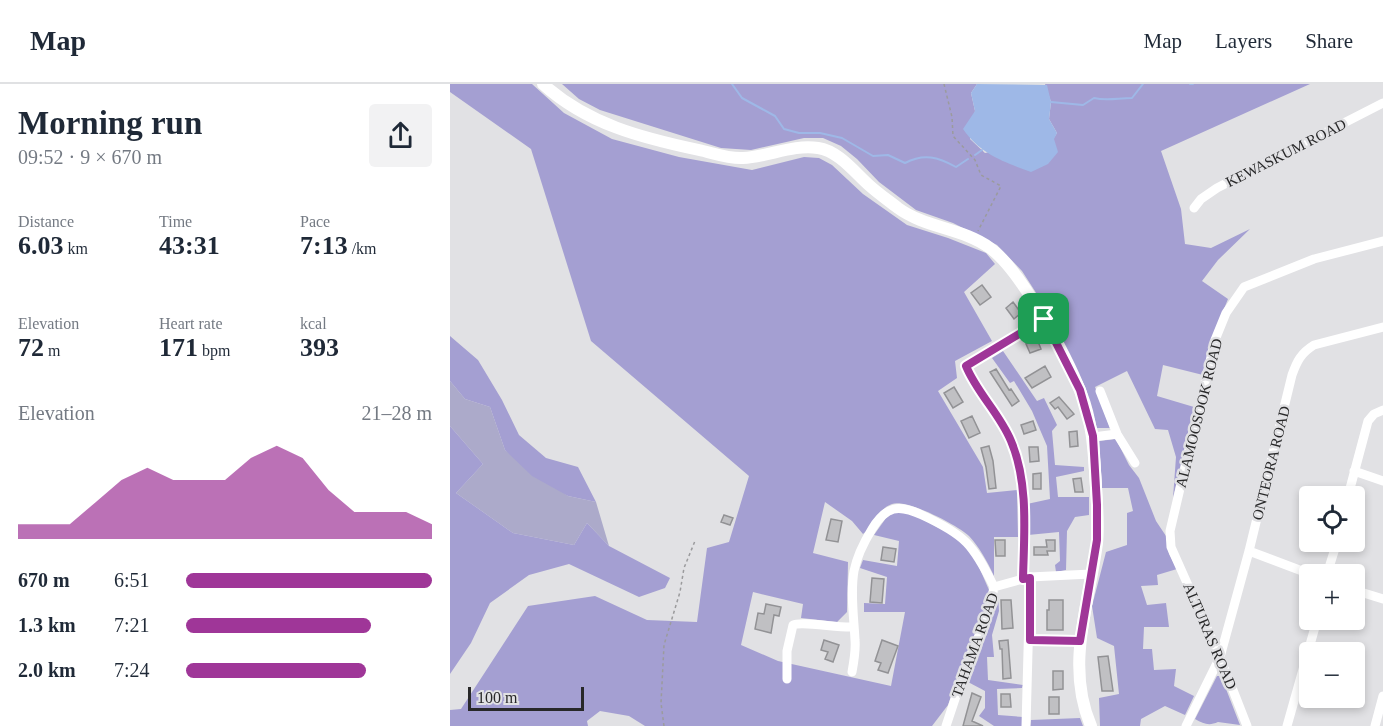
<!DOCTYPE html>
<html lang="en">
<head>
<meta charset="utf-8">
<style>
  body { margin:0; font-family:Georgia,serif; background:#f2f2f3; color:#1f2937; height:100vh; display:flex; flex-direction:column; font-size:22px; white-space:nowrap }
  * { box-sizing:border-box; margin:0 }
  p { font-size:20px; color:#747a83 }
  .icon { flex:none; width:33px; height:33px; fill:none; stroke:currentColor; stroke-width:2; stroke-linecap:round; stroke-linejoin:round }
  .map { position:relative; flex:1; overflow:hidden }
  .side { display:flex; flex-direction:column; background:#fff; width:450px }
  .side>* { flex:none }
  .buttons { position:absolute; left:849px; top:402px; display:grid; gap:12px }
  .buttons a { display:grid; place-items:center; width:66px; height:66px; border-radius:6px; background:#fff; box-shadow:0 3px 9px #0003; font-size:30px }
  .scale { position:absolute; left:18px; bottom:15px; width:116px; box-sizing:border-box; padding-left:6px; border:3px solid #282829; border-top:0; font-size:16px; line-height:21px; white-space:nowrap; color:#282829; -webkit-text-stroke:4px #e1e1e4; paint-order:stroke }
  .pin { position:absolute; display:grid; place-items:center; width:51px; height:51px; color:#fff; margin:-26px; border-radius:12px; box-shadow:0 3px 9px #0006 }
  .round { display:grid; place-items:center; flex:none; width:63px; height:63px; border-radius:6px; background:#f2f2f3 }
  .head { display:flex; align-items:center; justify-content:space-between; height:102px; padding:0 18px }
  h1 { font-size:33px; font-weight:600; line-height:45px }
  .figures { display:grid; grid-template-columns:repeat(3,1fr); gap:9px; height:102px; padding:6px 18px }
  .figures div { display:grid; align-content:center }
  .figures b { font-size:26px; font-weight:600 }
  .figures small { font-size:16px; font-weight:400 }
  .figures p { font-size:16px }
  .chart { height:168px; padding:12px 18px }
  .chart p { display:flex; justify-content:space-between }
  .chart svg { width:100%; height:108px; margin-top:6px; fill:#9f3698; opacity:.7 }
  ul { padding:0 18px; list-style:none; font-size:20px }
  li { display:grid; grid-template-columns:96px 72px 1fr; align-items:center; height:45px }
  li i { height:15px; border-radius:8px; background:#9f3698 }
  header { display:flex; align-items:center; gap:36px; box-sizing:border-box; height:84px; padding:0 30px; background:#fff; border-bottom:2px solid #e0e1e3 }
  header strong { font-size:28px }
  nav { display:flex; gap:33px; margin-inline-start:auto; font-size:21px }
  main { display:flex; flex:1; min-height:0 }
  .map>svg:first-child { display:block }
  .green { fill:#acaaca }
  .forest { fill:#a49fd2 }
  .water { fill:#9eb8e7 }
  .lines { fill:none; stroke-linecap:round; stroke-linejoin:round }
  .stream { stroke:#9eb8e7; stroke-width:2 }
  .building { fill:#c0c0c3; stroke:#929295; stroke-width:1.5 }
  .path { stroke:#9b9b9d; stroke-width:1.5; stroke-dasharray:3 3; stroke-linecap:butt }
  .lane { stroke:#fff; stroke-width:4.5 }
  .street { stroke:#fff; stroke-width:9 }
  .secondary { stroke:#fff; stroke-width:12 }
  .route-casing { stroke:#fff; stroke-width:12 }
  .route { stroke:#9f3698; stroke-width:8 }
  .labels { text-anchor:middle; stroke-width:5; stroke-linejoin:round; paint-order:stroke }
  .street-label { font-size:15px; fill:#282829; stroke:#e1e1e4 }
</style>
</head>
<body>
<header>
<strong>Map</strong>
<nav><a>Map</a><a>Layers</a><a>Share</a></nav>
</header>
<main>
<section class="side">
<div class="head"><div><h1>Morning run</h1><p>09:52 · 9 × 670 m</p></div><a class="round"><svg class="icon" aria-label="share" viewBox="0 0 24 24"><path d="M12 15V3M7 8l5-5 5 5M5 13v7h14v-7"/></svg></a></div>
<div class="figures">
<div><p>Distance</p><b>6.03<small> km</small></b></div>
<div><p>Time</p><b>43:31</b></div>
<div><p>Pace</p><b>7:13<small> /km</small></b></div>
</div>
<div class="figures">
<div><p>Elevation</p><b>72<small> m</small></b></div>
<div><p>Heart rate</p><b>171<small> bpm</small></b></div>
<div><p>kcal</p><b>393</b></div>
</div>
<div class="chart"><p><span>Elevation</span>21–28 m</p>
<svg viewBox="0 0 160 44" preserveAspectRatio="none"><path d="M0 44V38L10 38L20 38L30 29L40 20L50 15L60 20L70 20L80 20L90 11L100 6L110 11L120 24L130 33L140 33L150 33L160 38V44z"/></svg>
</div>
<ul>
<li><b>670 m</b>6:51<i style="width:100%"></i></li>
<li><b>1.3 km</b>7:21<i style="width:75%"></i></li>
<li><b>2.0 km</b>7:24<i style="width:73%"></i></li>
</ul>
</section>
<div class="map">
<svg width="933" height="642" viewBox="0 0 933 642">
  <rect width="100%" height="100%" fill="#e1e1e4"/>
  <path class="green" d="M0,297L15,315L40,323L55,366L118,412L146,418L159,462L137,439L124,461L63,449L6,409L33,380L0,342Z"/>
  <path class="forest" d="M0,0H82L114,29L162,55L229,73L302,86L354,73L369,74L382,81L413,110L457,141L498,154L536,169L545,180L514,208L542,257L505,277L507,294L488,307L533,383L537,409L567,406L568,453H544V492C537,477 530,464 519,452C507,441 458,415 442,420C427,425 425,442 413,450L402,437L375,418L363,469L398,478L397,528L387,538L351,534L353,520L303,508L291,561L328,577L441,602L455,528H414V519L435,520L437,493L410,484L413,476L447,482L449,457L424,451L436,434L443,429L452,428L468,433L512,456L525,474L539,506L534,528L513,578L498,621L482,642H195L179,632L150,627L137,637L138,642H0V626L11,625L78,522L145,512L197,536L247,538L257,464L279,458L299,392L141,257L81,65L0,8Z
    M112,0H527L521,9L525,27L520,55L535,69L603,55L607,49L599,35L601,18L595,0H860L711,67L731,125L735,160L761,164L800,145L768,176L752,197L778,215L761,257L753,291L713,281L707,312L744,323L723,414L726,373L718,346L705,345L677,287L645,303L660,344H646L635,304L601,232L572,187L547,161L503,139L466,126L429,98L407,75L391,62L373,54H354L301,66L271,64L150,26L129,15Z
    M0,252L28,276L52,316L69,351L96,374L128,383L146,418L118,412L82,392L55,366L40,323L15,315L0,297Z
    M553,267L587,317L594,314L607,341L602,347L605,381L634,383V387L606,393L608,413H639V431L625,433L617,447L616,486L606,488L605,481L610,477L609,448L578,451L577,420L600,415L597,362L582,327L564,297L560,299L542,274Z
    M0,342L33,380L6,409L63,449L124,461L137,439L159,462L220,494L215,504L189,513L119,480L79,491L40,519L21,559L0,590Z
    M666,355L679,381L689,394L706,437L716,452L719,470L727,485L707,491L708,501L691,502L697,521L716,519L719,543H694L693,565H702L704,586L726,585L724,602L744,612L735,631L715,622L691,635L690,642H650L649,614L669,610L664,562L647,554L642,522L656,468L677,461V429L683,427L678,404H652L649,357Z
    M548,511L549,527L542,551L544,573H537L538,596L573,601L572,604L547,605L548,631L573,633L572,642H544L529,632L535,624V607L518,598L523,578L537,550Z
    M767,592H771L790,641L768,638C759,642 754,640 745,635Z
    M630,634L633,642H580L581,636Z"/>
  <path class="water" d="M527,0L597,1L601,18L599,35L607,49L604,55L608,68L598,80L581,88C554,78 530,70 513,45L525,27L521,9Z"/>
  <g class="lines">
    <path class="stream" d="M282,0L292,14L325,32L334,45L349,49H370L392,54L423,72L438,71L455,79C474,69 488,73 506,83L518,75
      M740,0H743
      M601,18L633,21L644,14C657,17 668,14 682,14L693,0
      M525,71L532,66"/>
  </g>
  <path class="building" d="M532,201L541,213L530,221L521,209Z
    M563,218L571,229L564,235L556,224Z
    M587,255L591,265L580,269L576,260Z
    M595,282L601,293L582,304L575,294Z
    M546,285L559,306L561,305L569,317L562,322L540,288Z
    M504,303L513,318L503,324L494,309Z
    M609,313L624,330L617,335L608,323L605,325L600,319Z
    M522,332L530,349L519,354L511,337Z
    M583,337L586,346L574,350L571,341Z
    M627,347L628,362L620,363L619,348Z
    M539,362L543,377L546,404L539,405L536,383L531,364Z
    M579,363H588L589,377L580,378Z
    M591,389V405H583V390Z
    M631,394L633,408H625L623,395Z
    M274,431L283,434L280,441L271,438Z
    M381,435L392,437L388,458L376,456Z
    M545,456H555V472H546Z
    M596,456H605V467H597L598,471H584V463H597Z
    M433,463L446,465L444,478L431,476Z
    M422,494L434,495L432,519L420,518Z
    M551,516H561L563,544L552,545Z
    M599,516H613V546H597V526H599Z
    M316,520L331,523L329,532L324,531L321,549L305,545L308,529L314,530Z
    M374,556L389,561L383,578L375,575L378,568L371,566Z
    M432,556L448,562L438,589L428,586L431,579L425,577Z
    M558,556L561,594L553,595L552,565H550L549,557Z
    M658,572L663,607H652L648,573Z
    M603,587H613V605L603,606Z
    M522,609L531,613L522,637L533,642H513Z
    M551,610H560L561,623H551Z
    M599,613H609V630H599Z"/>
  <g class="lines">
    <path class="path" d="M494,0L502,33L503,52L525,76L531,91L551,102L528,147
      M214,642L211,619L214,561L230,508L234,484L245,457"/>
    <path class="lane" d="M580,556L630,557"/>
    <path class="street" d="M744,124L751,115L767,104L933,19
      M650,307L667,350L685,379
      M643,353L667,350
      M904,387L933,397
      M898,412L918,337L924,330L933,326
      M799,467L860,490
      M877,490L887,458
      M573,495C574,451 579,399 561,357C550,330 527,309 516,282L594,235
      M904,506L933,515
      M402,588C404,577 406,566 405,556C404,534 400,509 404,487C407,472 414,458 422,445C436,422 448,420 472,431C515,451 523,460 544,503
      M337,595V567L343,541C352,537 388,544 403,543
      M496,642L517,579L539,529L544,503L580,493L641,490
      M576,642L580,493
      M736,642L770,573L799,467L842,291C847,277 851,269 864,261L933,243
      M797,642L770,573L721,463L720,447L765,256L776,229L794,203L864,175L933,157
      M837,642L867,536
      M925,642L933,612"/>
    <path class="secondary" d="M93,0C137,40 192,54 249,66C263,69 279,75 293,74C318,73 343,60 368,64C389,67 405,89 420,102C429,110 439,117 448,124C475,144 513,144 540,164C571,186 617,273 631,309C643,339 644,371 646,403C647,421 649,441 647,459C639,520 615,582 641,642"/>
  </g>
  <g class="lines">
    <g class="route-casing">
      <path id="route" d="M594,235L630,306L643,352L647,421V456L630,557L580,556V494L573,495C574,451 579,399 561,357C550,330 527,309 516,282Z"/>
    </g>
    <use href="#route" class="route"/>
  </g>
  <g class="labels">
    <g class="street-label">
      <text transform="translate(836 69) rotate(-27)" y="5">KEWASKUM ROAD</text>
      <text transform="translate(749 329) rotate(-76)" y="5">ALAMOOSOOK ROAD</text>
      <text transform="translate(821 379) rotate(-76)" y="5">ONTEORA ROAD</text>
      <text transform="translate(760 552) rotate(67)" y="5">ALTURAS ROAD</text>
      <text transform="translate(525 561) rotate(-70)" y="5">TAHAMA ROAD</text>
    </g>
  </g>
</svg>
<div class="buttons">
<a><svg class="icon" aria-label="locate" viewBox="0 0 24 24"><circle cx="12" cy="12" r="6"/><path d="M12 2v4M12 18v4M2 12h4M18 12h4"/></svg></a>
<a>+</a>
<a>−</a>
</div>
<div class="scale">100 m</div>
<div class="pin" style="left:594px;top:235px;background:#1e9e55"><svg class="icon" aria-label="arrive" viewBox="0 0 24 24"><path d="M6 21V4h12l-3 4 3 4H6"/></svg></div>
</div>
</main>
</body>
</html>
